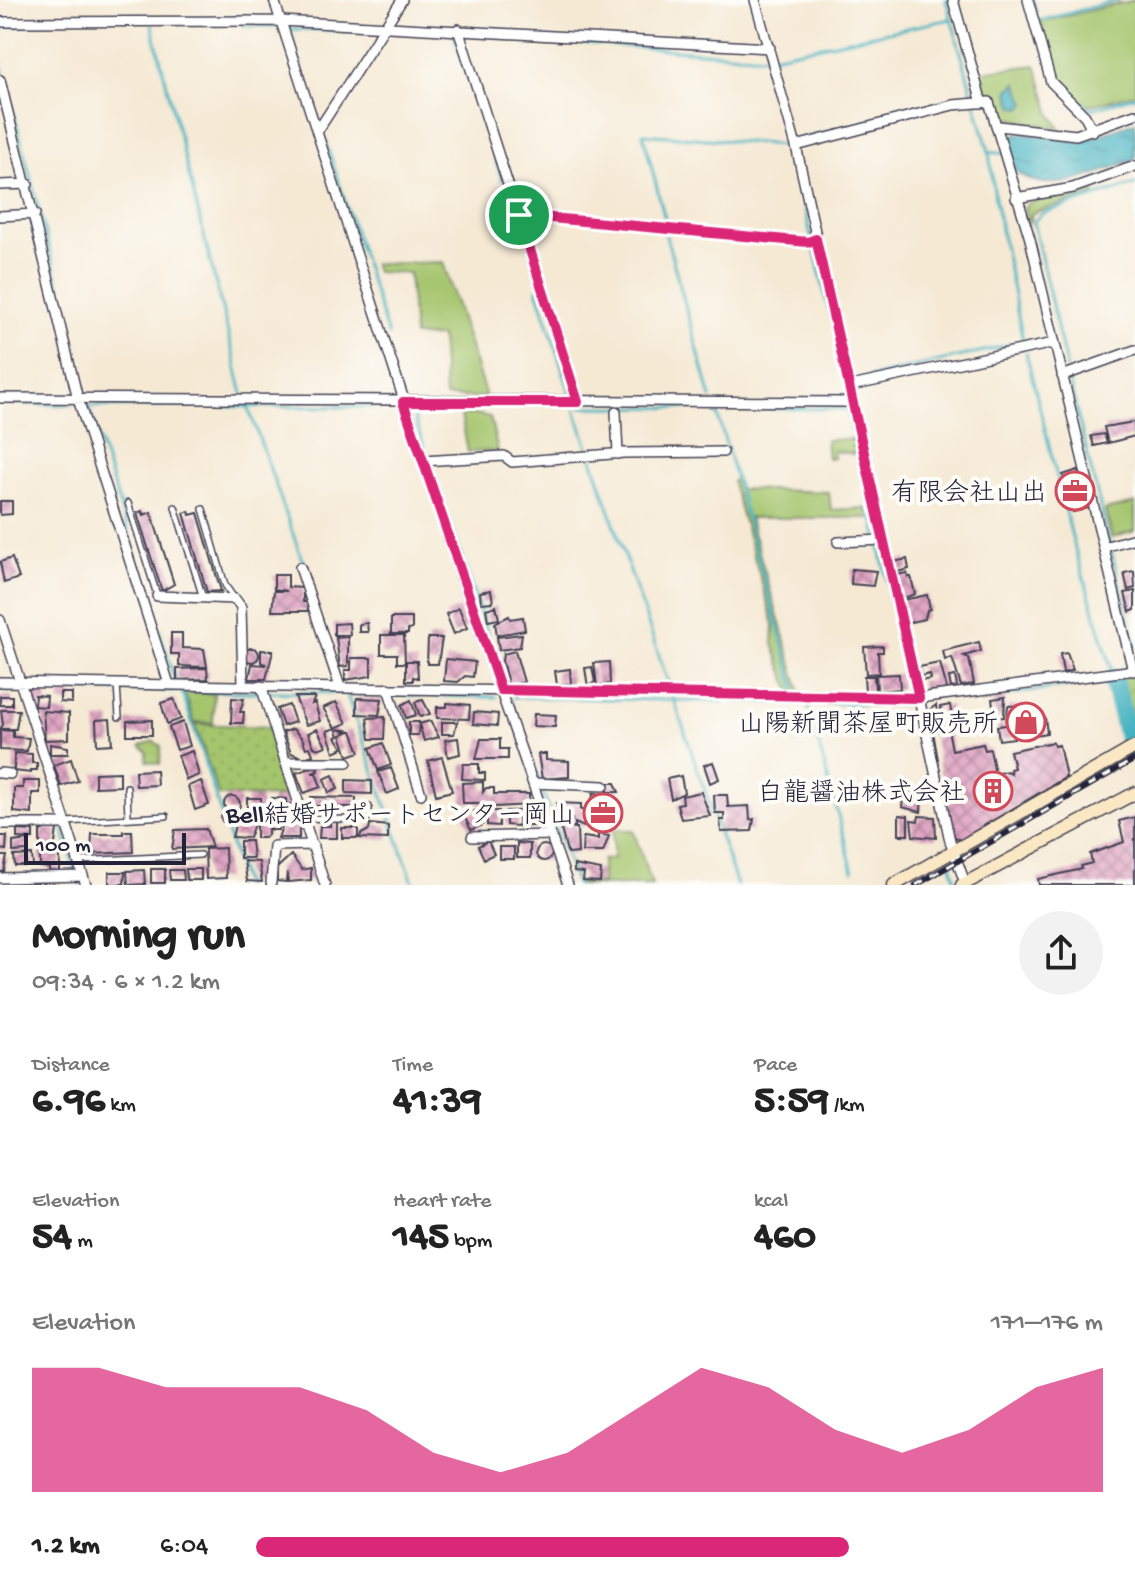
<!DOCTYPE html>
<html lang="en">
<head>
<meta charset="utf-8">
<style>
  body { margin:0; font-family:"Gochi Hand","Klee One",sans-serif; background:#f2f2f2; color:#222; height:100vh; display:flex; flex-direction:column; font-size:30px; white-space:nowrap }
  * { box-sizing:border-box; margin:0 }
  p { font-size:26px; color:#767676 }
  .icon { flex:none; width:44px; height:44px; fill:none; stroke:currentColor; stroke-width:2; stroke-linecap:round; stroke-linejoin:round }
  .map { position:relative; height:885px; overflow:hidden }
  .sheet { display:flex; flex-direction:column; background:#fff; flex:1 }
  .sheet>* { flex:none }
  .scale { position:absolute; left:24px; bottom:20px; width:162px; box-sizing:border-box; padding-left:8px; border:4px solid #22223b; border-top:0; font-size:22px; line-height:28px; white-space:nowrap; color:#22223b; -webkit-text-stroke:6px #fdfcf7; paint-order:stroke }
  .pin { position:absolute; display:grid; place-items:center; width:68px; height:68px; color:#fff; margin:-34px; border:4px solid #fff; border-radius:50%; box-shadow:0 2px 8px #0007 }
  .round { display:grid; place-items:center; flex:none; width:84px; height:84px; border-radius:42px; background:#f2f2f2 }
  .head { display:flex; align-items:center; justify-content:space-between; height:136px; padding:0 32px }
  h1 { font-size:44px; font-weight:700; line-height:60px }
  .figures { display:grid; grid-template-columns:repeat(3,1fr); gap:12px; height:136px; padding:8px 32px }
  .figures div { display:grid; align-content:center }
  .figures b { font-size:40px; font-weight:700 }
  .figures small { font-size:22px; font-weight:400 }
  .figures p { font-size:22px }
  .chart { height:224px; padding:16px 32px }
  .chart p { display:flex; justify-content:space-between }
  .chart svg { width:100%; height:144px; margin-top:8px; fill:#db2777; opacity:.7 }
  ul { padding:0 32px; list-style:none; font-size:26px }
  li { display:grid; grid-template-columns:128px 96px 1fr; align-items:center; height:60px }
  li i { height:20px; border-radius:10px; background:#db2777 }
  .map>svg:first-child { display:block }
  .grass { fill:#a5c56d; stroke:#647454; stroke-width:2 }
  .park { fill:url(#park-dots); stroke:#647454; stroke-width:2 }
  .garden { fill:url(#garden-furrows); stroke:#647454; stroke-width:2 }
  .water { fill:url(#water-ripples); stroke:#346a7e; stroke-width:2 }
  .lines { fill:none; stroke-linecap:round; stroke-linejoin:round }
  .stream { stroke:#45b2c1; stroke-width:3 }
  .river { stroke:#45b2c1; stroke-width:20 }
  .building { fill:url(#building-cross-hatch) }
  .lane-casing { stroke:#424052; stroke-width:8 }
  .street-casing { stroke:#424052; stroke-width:12 }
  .secondary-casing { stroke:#424052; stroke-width:15 }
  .lane { stroke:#fff; stroke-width:5 }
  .street { stroke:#fff; stroke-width:9 }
  .secondary { stroke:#fae7c3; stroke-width:12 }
  .rail-casing { stroke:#22223b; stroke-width:6 }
  .rail { stroke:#fdfcf7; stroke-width:3; stroke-dasharray:9; stroke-linecap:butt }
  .route-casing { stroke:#fff; stroke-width:16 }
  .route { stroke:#db2777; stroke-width:10 }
  .labels { text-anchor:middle; stroke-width:8; stroke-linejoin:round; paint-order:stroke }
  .poi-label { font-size:26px; fill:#22223b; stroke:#fdfcf7; text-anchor:end }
</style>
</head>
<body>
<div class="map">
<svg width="1135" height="885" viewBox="0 0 1135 885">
  <defs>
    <pattern id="park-dots" width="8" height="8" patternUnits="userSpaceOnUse" patternTransform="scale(2)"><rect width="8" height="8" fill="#a5c56d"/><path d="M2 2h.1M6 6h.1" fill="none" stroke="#8ea95f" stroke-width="1.8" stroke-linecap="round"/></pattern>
    <pattern id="garden-furrows" width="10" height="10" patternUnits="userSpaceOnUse" patternTransform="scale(2)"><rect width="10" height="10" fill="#a5c56d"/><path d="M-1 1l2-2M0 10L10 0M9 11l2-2" fill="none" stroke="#8ea95f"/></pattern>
    <pattern id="water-ripples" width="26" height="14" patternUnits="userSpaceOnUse" patternTransform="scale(2)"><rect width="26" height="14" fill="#45b2c1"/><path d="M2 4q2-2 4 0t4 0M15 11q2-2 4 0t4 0" fill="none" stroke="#39909e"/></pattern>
    <pattern id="building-cross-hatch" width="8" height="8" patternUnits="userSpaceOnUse" patternTransform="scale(2)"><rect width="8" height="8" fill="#e0a6c3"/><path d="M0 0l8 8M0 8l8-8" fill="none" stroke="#b587a0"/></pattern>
  </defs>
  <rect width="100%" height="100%" fill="#fdfcf7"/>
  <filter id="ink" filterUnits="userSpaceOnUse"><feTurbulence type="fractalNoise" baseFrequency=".0125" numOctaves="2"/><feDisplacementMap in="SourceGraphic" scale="16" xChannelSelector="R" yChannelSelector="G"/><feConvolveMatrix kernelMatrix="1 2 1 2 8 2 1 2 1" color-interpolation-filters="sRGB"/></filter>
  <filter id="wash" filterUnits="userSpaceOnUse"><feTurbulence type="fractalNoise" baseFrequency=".006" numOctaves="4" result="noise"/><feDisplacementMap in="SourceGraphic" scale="32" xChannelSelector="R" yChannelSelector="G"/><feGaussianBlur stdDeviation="1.8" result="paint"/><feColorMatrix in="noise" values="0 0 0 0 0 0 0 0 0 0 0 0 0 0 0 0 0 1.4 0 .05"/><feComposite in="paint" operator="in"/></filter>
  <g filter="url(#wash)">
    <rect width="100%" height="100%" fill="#f5e9d4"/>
    <path class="grass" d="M1135,0V94L1087,106L1057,79L1041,22Z
      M1036,65L1051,114L1060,129L1002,117L993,97H985L978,72Z
      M1092,186L1095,194L1032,213L1029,223L1024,209L1028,203Z
      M443,262L486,397H445L441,337L414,336L409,273L376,272L374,264Z
      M475,414L490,417L498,451L468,452L461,415Z
      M852,439L855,454L833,451L834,457L828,458L826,440Z
      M736,480L739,489L829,492L831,510L867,508L869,518H749L800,692H791L773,644L774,625L732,481Z
      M1135,503V531L1112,538L1105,510Z
      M185,692L214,694L213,723L194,722Z
      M153,741L161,746L160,764L146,761L147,752L141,746Z
      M613,830H633L652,885H580L578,882L602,883V860L613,859Z"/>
    <path class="park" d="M195,724L270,727L293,797L219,796Z"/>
    <path class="garden" d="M1135,674V738L1133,740L1118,678Z"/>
    <path class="water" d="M1017,83L1026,103L1023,108L1014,107L1008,91Z
      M1135,122V159C1100,172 1048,200 1015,170L1009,138L1022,133L1082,142Z"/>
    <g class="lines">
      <path class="stream" d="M946,0L989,152L1015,155
        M1033,0L1036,12
        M1039,21L1119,0
        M152,25L243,394
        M244,26H274
        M0,27L24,26
        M289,29L319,121
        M290,29L373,31
        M393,32H405
        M454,35L502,179
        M529,39L767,57L951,19
        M0,61L71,332L83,393
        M1067,92L1092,109L1135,96
        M785,125L830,316
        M323,133L388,335
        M797,140L972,95
        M989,152L995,199L1024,346
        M666,223L643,134L783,145
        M665,232L711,398
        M537,289L571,396
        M1026,353L1075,549L1112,670
        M1067,370L1033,222L1043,213L1135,184
        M1068,377L1135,645
        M1069,380L1135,355
        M852,381L1023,342
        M0,403L72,405
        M247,404L305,568
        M88,405L176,683
        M88,406L392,407
        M414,407H490
        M581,407L847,409L902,643
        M575,409L737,885
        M716,409L795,688
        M413,414L498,664
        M0,689L19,691
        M27,689L259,692
        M345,689L414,885
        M182,691L244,885
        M267,692L347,693
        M348,694L496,697
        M514,697L916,705
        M990,697L1113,680
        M511,700L539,780
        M808,705L853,871
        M916,706L923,738
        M541,787L577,885
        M63,828L80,885
        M950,859L955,881"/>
      <path class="river" d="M1113,679L1129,740"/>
    </g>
    <g id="blocks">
      <path class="building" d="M1134,422L1135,436L1108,443L1104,427Z
        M1104,434L1107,443L1094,446L1091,436Z
        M1078,470L1088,508L1073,512L1063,475Z
        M0,501H12V514L0,515Z
        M142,511L144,515L151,512L174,584L162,591L137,513Z
        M189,511L190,515L198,513L221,591L207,592L184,513Z
        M12,558L19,578L4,583L0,562Z
        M907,559L909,569L897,572L894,562Z
        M852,569L876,571L873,586L851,584Z
        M1134,571L1135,588L1128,590L1124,573Z
        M907,573L908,577H911L915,594L901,599L896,575Z
        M274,575H288V587L303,588V602H308V611H272L274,591H287L274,589Z
        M491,590L493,602L481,603L480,592Z
        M1135,591V610L1130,612L1125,593Z
        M927,595L930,609L927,610L925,619L906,623L903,600Z
        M496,606L499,619L488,621L486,609Z
        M459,608L467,628L454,634L446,614Z
        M509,616L510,619L523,617L525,630L497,635L495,623Z
        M391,618H412V629L408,630V634H391Z
        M349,623L350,635H334V624Z
        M367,623L368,632H359V624Z
        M171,633H182V648L204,649L207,667L179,666V654H171Z
        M522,634L520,647L499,650L497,637Z
        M381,635H404L405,663H397V654H381Z
        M348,637V666L340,667L336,638Z
        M428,638H442L438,664H427Z
        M979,642L981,651L964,656L969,658L974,684L961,686L952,658L945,660L943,651Z
        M883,646V652H878L879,673L866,674L864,647Z
        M245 655a7 7 0 1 1 14 0a7 7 0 1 1-14 0Z
        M261,650L273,651L266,679H249L252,664L267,665L261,662Z
        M515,651L524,682L514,685L508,684L502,661L503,654Z
        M1067,653L1073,670L1063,673L1060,654Z
        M351,658H371V676L345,680V670H351Z
        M446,659L475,662L473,677L465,676L458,682L444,681Z
        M406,661H417L418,678L413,677V681H406Z
        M609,662L610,684L597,686L594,663Z
        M940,663L947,689L922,693L920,681L931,679L930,674L921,676L919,667Z
        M592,667L595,682L588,687L585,668Z
        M207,668L208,679L177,680V669Z
        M570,669L571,684L557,685L555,671Z
        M899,674L900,689L877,691L876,675Z
        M864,676H874L875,691L865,692Z
        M955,676L957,687L951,688L949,677Z
        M60,693H72V703L60,702Z
        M35,695L47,696L46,707L34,706Z
        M0,696H12V705H0Z
        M295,697H315L312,704L315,703L320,721L306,725Z
        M1005,697L1004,717L995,718L992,699Z
        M232,698L244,699L240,712H244L243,723H231Z
        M357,698L382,699L379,715L357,714Z
        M174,699L181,719L167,724L161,703Z
        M411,700L416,715L406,718L402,705Z
        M423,700L430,714L420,717L415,702Z
        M336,702L347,723L335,728L323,708Z
        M447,703L470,705L469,719L437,718V707H447Z
        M289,705L295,722L283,726L277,709Z
        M936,705L939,725L932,726L927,712Z
        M950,705L953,723L943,724L940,707Z
        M1029,705L1031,720L1045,718L1047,733L1035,735L1034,730L1021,736L1020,729L1014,730L1015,738L999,740L997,726L1006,725L1008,706Z
        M1,710H19L16,729H0L3,725Z
        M43,711L69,713V739L45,740Z
        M474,712L498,714L497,726L473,724Z
        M534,714L556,715L555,727L533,726Z
        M385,717L384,739H370L367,718Z
        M110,719L112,744L97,745L96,720Z
        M152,720V735H127V721Z
        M430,721L439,737L424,741L419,724Z
        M183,722L190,746L177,750L169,727Z
        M409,722H419L418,735H409Z
        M442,722H457L454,734H442Z
        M336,728L339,736L336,737L343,748L334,752L327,731Z
        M293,729L302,738L306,748L310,747L313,755L304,758L291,753L283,732Z
        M317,729L326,746L318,749L314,747L308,733Z
        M338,729L352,731L360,752L348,756L341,735L348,732Z
        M948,729L952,750L983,744L985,750L990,749L995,774L1007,771L1011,774L1010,769L1014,768L1010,751L1053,742L1054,746L1059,745L1066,777L960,840L954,836L947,810L933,732Z
        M0,730L13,731V737L29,738L27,751L0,750Z
        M458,738L460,754L448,757L445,740Z
        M481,739H500V749H508V759H476Z
        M383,743L391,765L378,770L370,748Z
        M50,744L68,747V754H50Z
        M192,751L199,775L186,780L178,756Z
        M14,753L32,754V763H37V770H31V773L14,771Z
        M538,754H546V760L569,761V777L542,779Z
        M442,757L452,791L436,795L428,761Z
        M71,759L78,781L61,786L54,765Z
        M713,762L719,779L710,783L704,765Z
        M463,764H479V773H485V780L462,779Z
        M316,766L318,771L312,773H316L321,787L304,793L296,773Z
        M391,768L399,789L387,794L378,772Z
        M156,770L157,785L136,786L135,771Z
        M120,772V786L95,787V773Z
        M333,775L338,789L329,793L324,779Z
        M681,776L684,793L671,799L667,779Z
        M346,780L372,781V794L346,793Z
        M23,781H40V793H32V814L14,812V788H23Z
        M201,781L209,805L195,810L188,786Z
        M483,782V792L486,788H494V794H529V805L480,808V803H463L462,783Z
        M608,783H615L619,792H607Z
        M701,792L710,816L681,819L677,804L683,803L682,796Z
        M593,793L611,795L610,804H617L620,808L615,827L590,825Z
        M911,793L922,794L921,812L902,807L903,797H910Z
        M714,795H727L728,807L749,806L750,820L754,819L752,831L721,832L720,820H724V813H715Z
        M224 804a8 8 0 1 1 16 0a8 8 0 1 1-16 0Z
        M311,797L356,798V807H336V812H331V806H311Z
        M247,798H261V812L247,811Z
        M272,798L286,799V804H294V813L272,811Z
        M557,803L581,804V810H586L584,827L575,823V827H568L577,828L578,853L569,854L567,851L558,819L572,821V819L557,817Z
        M522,810L538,811L537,826H524Z
        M475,811L482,825L471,830L463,814Z
        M487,811H499V826L487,825Z
        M506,811H518V826L506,825Z
        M899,815L908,816V835H899Z
        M919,816L935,817L936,838L913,836L911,820L918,821Z
        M1135,817V885H1039L1038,879L1082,869L1081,866L1092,863L1090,854L1124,842L1119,821Z
        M236,821H255L249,838L232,837Z
        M256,821L268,822V835L264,838H256Z
        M270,822H278V830H270Z
        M330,822H337V838H319L320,826H330Z
        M283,824H299V838H278Z
        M370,824L388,826V839L360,838L361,834L369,830Z
        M342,828H358V838H342Z
        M45,829H57L54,851H40V831Z
        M206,829L212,847L172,849L175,830Z
        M17,830L33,831V839L17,838Z
        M123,831H132L133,852L91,854L92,834H123Z
        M598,834L609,836L603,852H582L583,837L598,839Z
        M0,836H7L6,850L0,849Z
        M28,840V851L13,852V842Z
        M240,841H251L253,858H240Z
        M488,841L494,854L484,859L478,846Z
        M517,843L530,844V858H517Z
        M536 853a8 8 0 1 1 16 0a8 8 0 1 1-16 0Z
        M57,847L65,848V852H60V872L49,871V868L40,866V853H57Z
        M499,847H514V859H499Z
        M225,848L226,878L206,879L205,849Z
        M32,855L33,866H15L14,856Z
        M291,855L302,870L311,868V880L288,882L287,872L286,882L277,881V868Z
        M0,856H7L4,872H0Z
        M244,861L259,862L262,882L247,881Z
        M574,865L601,870L600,882L583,881L584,873L574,872Z
        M151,869H165V883H151Z
        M186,869H201V880H187Z
        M144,870L145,884L128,885L127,871Z
        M169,870H183L184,880H170Z
        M109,872H125L124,884H109Z"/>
    </g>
  </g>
  <g filter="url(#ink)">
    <use href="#blocks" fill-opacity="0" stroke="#424052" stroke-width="2"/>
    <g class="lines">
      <g class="lane-casing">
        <path id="lane" d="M128,503L157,595
          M175,507L203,598
          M203,509L225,585L234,598
          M117,684L119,717
          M127,787L128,818
          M305,818L364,820L369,817V807
          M66,822L166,816
          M79,861L200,855"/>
      </g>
      <g class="street-casing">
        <path id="street" d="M274,0L466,591L568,885
          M953,0L982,103
          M1028,0L1051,82L1085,116L1093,131
          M0,22L281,21L770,48
          M458,29L578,402
          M0,80L78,399L169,684
          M999,126L1076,135L1135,114
          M317,132L402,0
          M796,146L953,105L989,102L1030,239L1133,671
          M0,185L28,184
          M1016,198L1073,188L1135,166
          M519,215L808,242L816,239
          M0,216L35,214
          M1062,376L1135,350
          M851,386L1054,343
          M0,398L851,402
          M616,412L618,454
          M423,461L504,456L512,462L624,453L723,452
          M838,542L883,540
          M1104,547L1135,538
          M300,567L340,687
          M157,596L235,599L241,607L243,685
          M0,620L86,885
          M0,682L919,698L796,146L755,0
          M261,686L325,885
          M388,688L421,794
          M287,762H347
          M0,773L10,774
          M533,783L604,786
          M226,818H304
          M0,824H65
          M472,837L551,835
          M0,878L83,876
          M271,883L274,846L313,845
          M965,883L950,841L919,698L1135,670"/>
      </g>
      <g class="secondary-casing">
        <path id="secondary" d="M894,885L1135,747
          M962,885L1135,793"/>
      </g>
      <use href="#lane" class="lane"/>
      <use href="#street" class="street"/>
      <use href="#secondary" class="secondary"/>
      <g class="rail-casing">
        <path id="rail" d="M916,885L1135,759"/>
      </g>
      <use href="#rail" class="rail"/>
    </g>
  </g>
  <g class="lines" filter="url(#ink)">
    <g class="route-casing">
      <path id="route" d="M519,215L808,242L816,239L919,698L501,690L403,402H578Z"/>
    </g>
    <use href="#route" class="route"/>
  </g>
  <defs>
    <g id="office-ring" transform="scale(2)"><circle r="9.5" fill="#fdfcf7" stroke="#d1495b" stroke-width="1.5"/><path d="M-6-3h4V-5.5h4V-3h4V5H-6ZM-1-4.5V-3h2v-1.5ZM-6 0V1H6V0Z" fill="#d1495b"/></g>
    <g id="shop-ring" transform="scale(2)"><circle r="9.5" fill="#fdfcf7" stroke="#d1495b" stroke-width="1.5"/><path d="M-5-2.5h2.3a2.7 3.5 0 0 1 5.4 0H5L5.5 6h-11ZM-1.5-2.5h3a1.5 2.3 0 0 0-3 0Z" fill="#d1495b"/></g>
    <g id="building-ring" transform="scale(2)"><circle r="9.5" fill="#fdfcf7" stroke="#d1495b" stroke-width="1.5"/><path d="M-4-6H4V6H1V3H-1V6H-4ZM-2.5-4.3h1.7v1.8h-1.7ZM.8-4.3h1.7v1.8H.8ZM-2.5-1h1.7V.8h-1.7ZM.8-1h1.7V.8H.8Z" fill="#d1495b"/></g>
  </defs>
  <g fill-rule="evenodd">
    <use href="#office-ring" x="1075" y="491"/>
    <use href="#shop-ring" x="1026" y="722"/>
    <use href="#building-ring" x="993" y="791"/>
    <use href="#office-ring" x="603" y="813"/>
  </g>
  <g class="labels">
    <g class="poi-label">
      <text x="1047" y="500">有限会社山出</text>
      <text x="998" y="731">山陽新聞茶屋町販売所</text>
      <text x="965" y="800">白龍醤油株式会社</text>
      <text x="575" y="822">Bell結婚サポートセンター岡山</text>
    </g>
  </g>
</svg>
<div class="scale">100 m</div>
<div class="pin" style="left:519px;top:215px;background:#1e9e55"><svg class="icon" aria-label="arrive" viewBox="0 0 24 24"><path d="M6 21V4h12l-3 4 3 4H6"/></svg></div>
</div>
<section class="sheet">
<div class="head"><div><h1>Morning run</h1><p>09:34 · 6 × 1.2 km</p></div><a class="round"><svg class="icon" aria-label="share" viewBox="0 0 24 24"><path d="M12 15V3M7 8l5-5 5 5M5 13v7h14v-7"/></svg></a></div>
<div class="figures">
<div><p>Distance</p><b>6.96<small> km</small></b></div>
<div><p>Time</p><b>41:39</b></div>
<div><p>Pace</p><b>5:59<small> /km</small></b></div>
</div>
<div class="figures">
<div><p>Elevation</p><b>54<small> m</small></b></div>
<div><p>Heart rate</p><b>145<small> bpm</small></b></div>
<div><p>kcal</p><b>460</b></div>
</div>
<div class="chart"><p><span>Elevation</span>171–176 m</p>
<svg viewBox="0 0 160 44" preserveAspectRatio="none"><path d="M0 44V6L10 6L20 12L30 12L40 12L50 19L60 32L70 38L80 32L90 19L100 6L110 12L120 25L130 32L140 25L150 12L160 6V44z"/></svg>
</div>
<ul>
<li><b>1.2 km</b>6:04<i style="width:70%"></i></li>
</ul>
</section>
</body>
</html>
